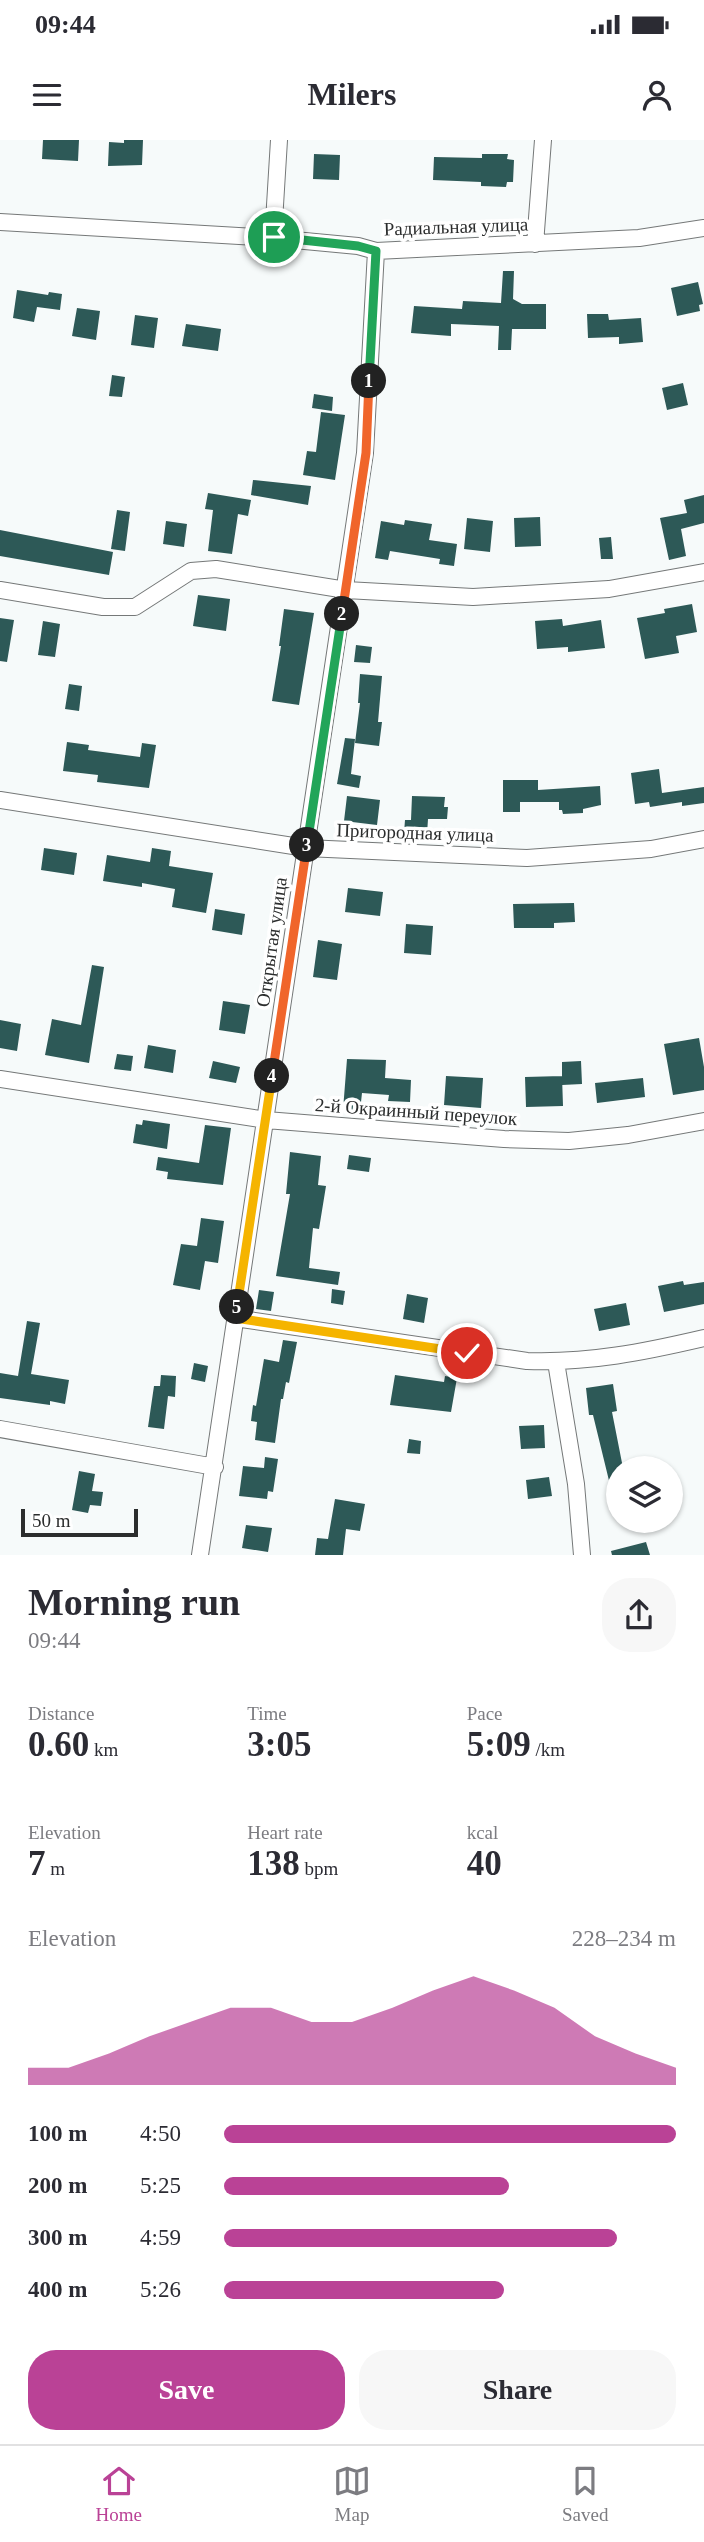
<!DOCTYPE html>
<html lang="en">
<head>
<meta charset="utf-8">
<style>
  body { margin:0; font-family:Georgia,serif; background:#f7f7f7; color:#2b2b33; height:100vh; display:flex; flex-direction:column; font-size:26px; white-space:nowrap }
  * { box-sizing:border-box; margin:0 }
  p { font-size:23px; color:#7c7c81 }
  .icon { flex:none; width:38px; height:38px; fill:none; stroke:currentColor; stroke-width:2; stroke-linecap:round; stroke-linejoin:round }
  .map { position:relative; height:1415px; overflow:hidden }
  .drawer { display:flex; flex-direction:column; background:#fff; flex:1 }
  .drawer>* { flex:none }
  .controls { position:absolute; left:606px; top:1316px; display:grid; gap:14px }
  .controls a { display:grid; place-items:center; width:77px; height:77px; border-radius:50%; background:#fff; box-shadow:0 2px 5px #0004; font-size:35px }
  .scale { position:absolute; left:21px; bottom:18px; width:117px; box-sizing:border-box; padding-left:7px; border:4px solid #2b2d2d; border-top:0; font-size:19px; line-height:24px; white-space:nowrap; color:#2b2d2d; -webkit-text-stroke:5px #fff; paint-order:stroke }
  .pin { position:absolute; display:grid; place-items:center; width:60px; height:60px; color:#fff; margin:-30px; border:4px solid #fff; border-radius:50%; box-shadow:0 2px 7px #0007 }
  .km { position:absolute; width:35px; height:35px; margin:-18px; border-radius:50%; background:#222; color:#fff; font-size:19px; line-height:35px; text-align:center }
  .round { display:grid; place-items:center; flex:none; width:74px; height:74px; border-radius:28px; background:#f7f7f7 }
  .overview { display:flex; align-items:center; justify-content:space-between; height:119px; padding:0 28px }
  h1 { font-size:38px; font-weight:600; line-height:52px }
  .metrics { display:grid; grid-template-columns:repeat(3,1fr); gap:10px; height:119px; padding:7px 28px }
  .metrics div { display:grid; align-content:center }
  .metrics b { font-size:35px; font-weight:600 }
  .metrics small { font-size:19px; font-weight:400 }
  .metrics p { font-size:19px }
  .chart { height:196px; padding:14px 28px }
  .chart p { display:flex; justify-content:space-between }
  .chart svg { width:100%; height:126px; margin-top:7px; fill:#ba4296; opacity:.7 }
  .button { display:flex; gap:14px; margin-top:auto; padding:14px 28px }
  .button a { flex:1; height:80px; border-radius:28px; background:#ba4296; color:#fff; font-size:28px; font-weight:600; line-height:80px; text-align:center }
  .button a+a { background:#f7f7f7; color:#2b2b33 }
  ul { padding:0 28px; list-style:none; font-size:23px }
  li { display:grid; grid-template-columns:112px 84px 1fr; align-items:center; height:52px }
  li i { height:18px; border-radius:9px; background:#ba4296 }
  .status { display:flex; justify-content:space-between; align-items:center; height:49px; padding:0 35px; background:#fff; direction:ltr }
  .status svg { height:19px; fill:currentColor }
  header { display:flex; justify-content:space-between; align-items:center; height:91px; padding:0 28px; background:#fff; font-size:32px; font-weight:600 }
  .tab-bar { display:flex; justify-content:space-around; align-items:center; height:98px; border-top:2px solid #e1e1e2; background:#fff; font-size:19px; color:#7c7c81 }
  .tab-bar a { display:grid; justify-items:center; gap:4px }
  .tab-bar .active { color:#ba4296 }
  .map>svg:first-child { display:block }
  .building { fill:#2d5957 }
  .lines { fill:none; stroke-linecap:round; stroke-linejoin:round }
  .minor-casing { stroke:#757878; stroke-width:18 }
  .minor { stroke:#fff; stroke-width:16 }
  .split-1-casing { stroke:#fff; stroke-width:14 }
  .split-2-casing { stroke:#fff; stroke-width:14 }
  .split-3-casing { stroke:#fff; stroke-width:14 }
  .split-4-casing { stroke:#fff; stroke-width:14 }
  .split-5-casing { stroke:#fff; stroke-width:14 }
  .split-6-casing { stroke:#fff; stroke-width:14 }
  .split-1 { stroke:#22a559; stroke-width:9 }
  .split-2 { stroke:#f0652b; stroke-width:9 }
  .split-3 { stroke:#22a559; stroke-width:9 }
  .split-4 { stroke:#f0652b; stroke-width:9 }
  .split-5 { stroke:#f5b400; stroke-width:9 }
  .split-6 { stroke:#f5b400; stroke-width:9 }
  .labels { text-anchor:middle; stroke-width:7; stroke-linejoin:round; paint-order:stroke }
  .street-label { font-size:19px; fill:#2b2d2d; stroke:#fff }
</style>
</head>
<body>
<div class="status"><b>09:44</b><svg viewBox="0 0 49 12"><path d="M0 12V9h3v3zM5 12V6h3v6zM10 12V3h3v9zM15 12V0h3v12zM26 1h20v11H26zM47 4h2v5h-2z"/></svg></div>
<header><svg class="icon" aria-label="menu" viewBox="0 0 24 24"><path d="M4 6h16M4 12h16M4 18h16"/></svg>Milers<svg class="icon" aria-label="person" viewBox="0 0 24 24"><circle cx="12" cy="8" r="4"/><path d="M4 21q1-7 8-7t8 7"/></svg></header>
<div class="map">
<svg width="704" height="1415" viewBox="0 0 704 1415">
  <rect width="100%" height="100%" fill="#f6fafa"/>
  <path class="building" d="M43,0H79L78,21L42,19Z
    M124,0H143L142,25L108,26L109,2L124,3Z
    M314,14L340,15L339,40L313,39Z
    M482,14H508L507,19L514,20L513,42H507L506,47L481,46V42L433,40L434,17L482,18Z
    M503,131H514L513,159L522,164H546V189H512L511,210H498L499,186L451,184V196L411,193L414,166L462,169L463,161L501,163Z
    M698,142L703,164L699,165L700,171L677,176L671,148Z
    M17,150L48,155L49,152L62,154L60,170L37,167L34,182L13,178Z
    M77,168L100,171L96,200L72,196Z
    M587,174H608L609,180L641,178L643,202L619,204V197L588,198Z
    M135,175L158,178L154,208L131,205Z
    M186,184L221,189L218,211L182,206Z
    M112,235L125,237L122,257L109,256Z
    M683,243L688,265L667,270L662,248Z
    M314,254L333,257L332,271L312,268Z
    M321,272L345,275L335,340L303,335L307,311L316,312Z
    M253,340L311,346L308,365L251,355Z
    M208,353L251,360L248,376L238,374L232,414L208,411L213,370L205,369Z
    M704,355V383L681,389L686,416L669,420L660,378L687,373L684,360Z
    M117,370L130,372L125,411L111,409Z
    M540,377L541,406L515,407L514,378Z
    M467,378L493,381L490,412L464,409Z
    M405,380L432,384L429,400L457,404L454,426L439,424L440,419L390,411L388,420L375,418L381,381L404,385Z
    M166,381L187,384L184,407L163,404Z
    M0,390L113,412L109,435L0,416Z
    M611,397L613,419H601L599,398Z
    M198,455L230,459L226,491L193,486Z
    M692,464L697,492L676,496L679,513L645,519L637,478L665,473L664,469Z
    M284,469L314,473L299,565L272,561L281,506H279Z
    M0,478L14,480L7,522L0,521Z
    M562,479L563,486L601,480L605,508L568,512V507L537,509L535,481Z
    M43,481L60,484L55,517L38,515Z
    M356,505L372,507L370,523L354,522Z
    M360,534L382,536L378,582H382L379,606L355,603L360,563H358Z
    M69,544L82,546L79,571L65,569Z
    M345,598L355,599L351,634L361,636L359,648L337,644Z
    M67,602L89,605L88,610L140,617L142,603L156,605L149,648L97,642L98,635L63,631Z
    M659,629L662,653L704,647V663L682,666V662L650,667L649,662L635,664L631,633Z
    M503,640H538V650L600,646L601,665L583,669V673L563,674L562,670H559V662H520V672H503Z
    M347,656L380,660L377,685L344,681Z
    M412,656L445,657L444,667H448L447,679H428L427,694L404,693L405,680H411Z
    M44,708L77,713L74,735L41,730Z
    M152,708L171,711L169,726L213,733L206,773L172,767L175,749L142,743V747L103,741L107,715L150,722Z
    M348,748L383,752L380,776L345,772Z
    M574,763L575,782L554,783V788H514L513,764Z
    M215,769L245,774L242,795L212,790Z
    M406,784L433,786L431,815L404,813Z
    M318,800L342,804L337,840L313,837Z
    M92,825L104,827L89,923L45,915L52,879L81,885Z
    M223,861L250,865L245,894L219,890Z
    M0,880L21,884L17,911L0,908Z
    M699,898L704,927V950L673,955L664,904Z
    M148,905L176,910L173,933L144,928Z
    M117,914L133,916L131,931L114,929Z
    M347,919L386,920L385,938L411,940L410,962L388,961L389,955L362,953L360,971L343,970Z
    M213,921L240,927L236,943L209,938Z
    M581,921L582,944L562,945V922Z
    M446,936L483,938L481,968L444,965Z
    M562,936L563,966L526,967L525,937Z
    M643,938L645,957L597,963L595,943Z
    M143,980L170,984L167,1009L133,1003L136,984L142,985Z
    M205,985L231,988L223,1045L167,1039L168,1032L156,1030L158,1017L199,1023Z
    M290,1012L321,1016L318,1045L326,1046L319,1089L313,1088L309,1128L340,1132L338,1145L276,1136L290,1054H286Z
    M349,1015L371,1018L369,1032L347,1029Z
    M201,1078L224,1081L218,1123L205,1121L200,1150L173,1145L181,1104L197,1106Z
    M683,1141L684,1145L704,1142V1164L664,1172L658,1146Z
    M332,1149L345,1151L343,1165L331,1163Z
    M259,1150L274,1152L271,1171L256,1169Z
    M407,1154L428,1158L424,1183L403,1179Z
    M626,1163L630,1185L599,1191L594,1169Z
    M27,1181L40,1183L31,1234L69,1240L65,1264L50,1261V1265L0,1258V1233L18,1236Z
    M283,1200L297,1202L289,1243L286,1242L283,1259H281L275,1303L255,1300L257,1282L251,1281L253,1265L256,1266L264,1219L279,1222Z
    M194,1223L208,1226L205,1242L191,1239Z
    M161,1235L176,1236L175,1257L168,1256L164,1289L148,1287L154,1246H160Z
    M395,1235L444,1242L445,1236L457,1238L451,1272L390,1265Z
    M613,1244L617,1271L612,1272L623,1328H618V1356L613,1357L593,1275H589L586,1248Z
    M544,1285L545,1308L521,1309L519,1286Z
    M409,1299L421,1301L420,1314L407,1313Z
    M265,1317L278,1319L273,1352L268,1351L267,1359L239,1356L243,1326L264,1328Z
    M79,1331L95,1334L92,1351L103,1352L101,1366L90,1365L88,1373L72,1370Z
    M549,1337L552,1356L528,1359L526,1340Z
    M335,1359L365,1364L360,1391L346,1389L343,1415H315L317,1398L328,1399Z
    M246,1385L272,1388L268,1412L242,1408Z
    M646,1402L650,1415H612L611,1411Z"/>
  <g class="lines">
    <g class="minor-casing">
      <path id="minor" d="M0,82L273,98L358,106L376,111L639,98L704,88
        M273,98L279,0
        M535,104L543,0
        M0,450L103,467H135L191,431L216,429L346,450L473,457L609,449L704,432
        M0,660L306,708L527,718L651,709L704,699
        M0,939L266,980L504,999L569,1001L628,995L704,981
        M235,1178L527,1221C590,1223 644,1212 704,1198
        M556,1222L576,1344L582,1415
        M0,1289L215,1327
        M200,1415L365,313L376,111"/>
    </g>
    <use href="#minor" class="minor"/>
  </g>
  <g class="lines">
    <g class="split-1-casing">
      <path id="split-1" d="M274,97L358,106L376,111L369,241"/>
    </g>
    <g class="split-2-casing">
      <path id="split-2" d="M342,474L366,313L369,241"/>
    </g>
    <g class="split-3-casing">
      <path id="split-3" d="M307,705L342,474"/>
    </g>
    <g class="split-4-casing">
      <path id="split-4" d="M272,936L307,705"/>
    </g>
    <g class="split-5-casing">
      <path id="split-5" d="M237,1167L272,936"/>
    </g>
    <g class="split-6-casing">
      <path id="split-6" d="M237,1167L235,1178L467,1213"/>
    </g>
    <use href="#split-1" class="split-1"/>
    <use href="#split-2" class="split-2"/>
    <use href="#split-3" class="split-3"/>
    <use href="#split-4" class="split-4"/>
    <use href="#split-5" class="split-5"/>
    <use href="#split-6" class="split-6"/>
  </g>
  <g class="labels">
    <g class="street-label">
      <text transform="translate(456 86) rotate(-2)" y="7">Радиальная улица</text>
      <text transform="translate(415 692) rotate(2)" y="7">Пригородная улица</text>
      <text transform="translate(271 802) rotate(-82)" y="7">Открытая улица</text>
      <text transform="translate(416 971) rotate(4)" y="7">2-й Окраинный переулок</text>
    </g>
  </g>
</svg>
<div class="controls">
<a><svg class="icon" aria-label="layers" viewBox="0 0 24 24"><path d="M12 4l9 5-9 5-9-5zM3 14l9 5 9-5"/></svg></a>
</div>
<div class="scale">50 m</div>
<div class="pin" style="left:274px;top:97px;background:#1e9e55"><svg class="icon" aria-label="arrive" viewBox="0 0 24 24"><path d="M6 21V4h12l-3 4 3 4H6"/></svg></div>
<div class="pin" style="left:467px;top:1213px;background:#d93025"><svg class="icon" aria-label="check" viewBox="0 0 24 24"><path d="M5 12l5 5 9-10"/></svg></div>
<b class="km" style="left:369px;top:241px">1</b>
<b class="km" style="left:342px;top:474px">2</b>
<b class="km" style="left:307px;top:705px">3</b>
<b class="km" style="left:272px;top:936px">4</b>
<b class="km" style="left:237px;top:1167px">5</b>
</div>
<section class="drawer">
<div class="overview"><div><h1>Morning run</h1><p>09:44</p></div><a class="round"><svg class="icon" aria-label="share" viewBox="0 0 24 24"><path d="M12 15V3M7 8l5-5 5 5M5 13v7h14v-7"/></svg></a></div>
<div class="metrics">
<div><p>Distance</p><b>0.60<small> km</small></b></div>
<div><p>Time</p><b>3:05</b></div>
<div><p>Pace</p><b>5:09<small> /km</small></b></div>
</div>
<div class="metrics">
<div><p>Elevation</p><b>7<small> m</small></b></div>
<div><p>Heart rate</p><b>138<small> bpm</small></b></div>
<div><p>kcal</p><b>40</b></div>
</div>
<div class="chart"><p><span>Elevation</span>228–234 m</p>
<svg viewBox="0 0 160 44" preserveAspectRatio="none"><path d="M0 44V38L10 38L20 33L30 27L40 22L50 17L60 17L70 22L80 22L90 17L100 11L110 6L120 11L130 17L140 27L150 33L160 38V44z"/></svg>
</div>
<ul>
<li><b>100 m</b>4:50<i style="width:100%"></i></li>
<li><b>200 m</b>5:25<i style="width:63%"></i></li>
<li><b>300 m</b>4:59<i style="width:87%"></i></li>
<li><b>400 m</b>5:26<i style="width:62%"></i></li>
</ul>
<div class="button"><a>Save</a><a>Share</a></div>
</section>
<nav class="tab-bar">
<a class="active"><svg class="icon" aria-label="home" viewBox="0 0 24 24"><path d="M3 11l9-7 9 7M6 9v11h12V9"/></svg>Home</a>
<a><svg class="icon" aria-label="map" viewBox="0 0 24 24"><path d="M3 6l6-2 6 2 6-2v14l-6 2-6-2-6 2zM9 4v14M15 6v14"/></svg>Map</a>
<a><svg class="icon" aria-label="saved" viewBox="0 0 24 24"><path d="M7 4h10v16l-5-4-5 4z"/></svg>Saved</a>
</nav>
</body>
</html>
